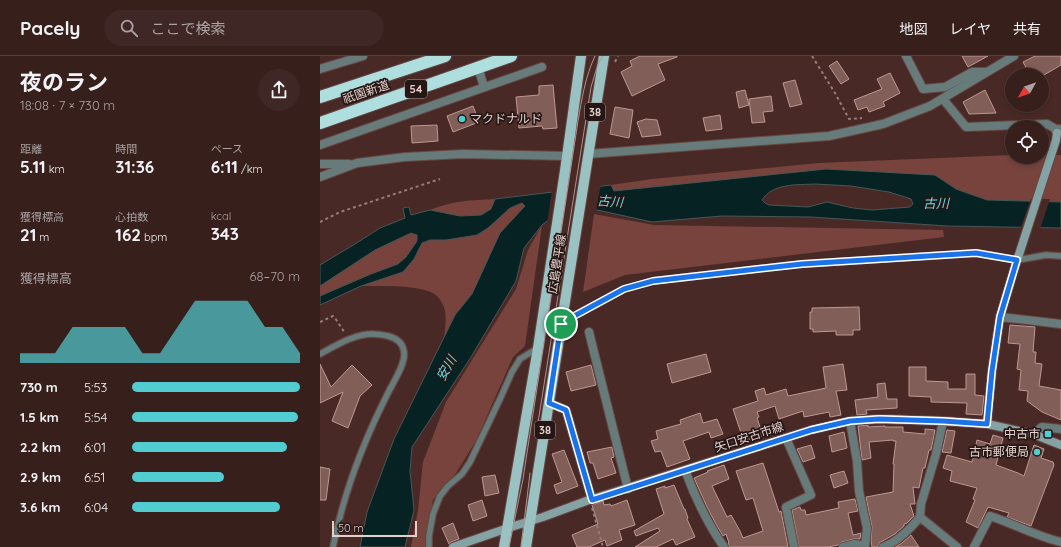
<!DOCTYPE html>
<html lang="ja">
<head>
<meta charset="utf-8">
<style>
  body { margin:0; font-family:Quicksand,"Noto Sans JP",sans-serif; background:#3e2725; color:#f1f3f6; height:100vh; display:flex; flex-direction:column; font-size:15px; white-space:nowrap }
  * { box-sizing:border-box; margin:0 }
  p { font-size:13px; color:#aaa2a3 }
  .icon { flex:none; width:22px; height:22px; fill:none; stroke:currentColor; stroke-width:2; stroke-linecap:round; stroke-linejoin:round }
  .map { position:relative; flex:1; overflow:hidden }
  .sheet { display:flex; flex-direction:column; background:#371f1c; width:320px }
  .sheet>* { flex:none }
  .needle { width:26px; rotate:230deg }
  .buttons { position:absolute; left:685px; top:12px; display:grid; gap:8px }
  .buttons a { display:grid; place-items:center; width:44px; height:44px; border-radius:50%; background:#371f1c; box-shadow:0 2px 6px #0003,0 0 0 1px #513d3b; font-size:20px }
  .scale { position:absolute; left:12px; bottom:10px; width:85px; box-sizing:border-box; padding-left:4px; border:2px solid #e5cfcc; border-top:0; font-size:11px; line-height:14px; white-space:nowrap; color:#e5cfcc; -webkit-text-stroke:3px #251715; paint-order:stroke }
  .pin { position:absolute; display:grid; place-items:center; width:34px; height:34px; color:#fff; margin:-17px; border:2px solid #fff; border-radius:50%; box-shadow:0 1px 4px #0007 }
  .round { display:grid; place-items:center; flex:none; width:42px; height:42px; border-radius:21px; background:#3e2725 }
  .head { display:flex; align-items:center; justify-content:space-between; height:68px; padding:0 20px }
  h1 { font-size:22px; font-weight:700; line-height:30px }
  .figures { display:grid; grid-template-columns:repeat(3,1fr); gap:6px; height:68px; padding:4px 20px }
  .figures div { display:grid; align-content:center }
  .figures b { font-size:17px; font-weight:700 }
  .figures small { font-size:11px; font-weight:400 }
  .figures p { font-size:11px }
  .chart { height:112px; padding:8px 20px }
  .chart p { display:flex; justify-content:space-between }
  .chart svg { width:100%; height:72px; margin-top:4px; fill:#51ccd1; opacity:.7 }
  ul { padding:0 20px; list-style:none; font-size:13px }
  li { display:grid; grid-template-columns:64px 48px 1fr; align-items:center; height:30px }
  li i { height:10px; border-radius:5px; background:#51ccd1 }
  header { display:flex; align-items:center; gap:24px; box-sizing:border-box; height:56px; padding:0 20px; background:#371f1c; border-bottom:1px solid #513d3b }
  header strong { font-size:19px }
  nav { display:flex; gap:22px; margin-inline-start:auto; font-size:14px }
  .search { width:280px; height:36px; background:#3e2725; display:flex; align-items:center; gap:10px; box-sizing:border-box; padding:0 14px; border-radius:22px; color:#aaa2a3; font-size:15px }
  main { display:flex; flex:1; min-height:0 }
  .map>svg:first-child { display:block }
  .green { fill:#78433d }
  .water { fill:#072223; stroke:#4a5656; fill-rule:evenodd }
  .pier { fill:#492926 }
  .building { fill:#825e59; stroke:#be9791 }
  .lines { fill:none; stroke-linecap:round; stroke-linejoin:round }
  .lane-casing { stroke:#654744; stroke-width:8 }
  .street-casing { stroke:#654744; stroke-width:10 }
  .secondary-casing { stroke:#654744; stroke-width:10 }
  .primary-casing { stroke:#654744; stroke-width:12 }
  .highway-casing { stroke:#654744; stroke-width:14 }
  .path { stroke:#967b78; stroke-width:2; stroke-dasharray:3 3; stroke-linecap:butt }
  .lane { stroke:#687b7b; stroke-width:5.5 }
  .street { stroke:#687b7b; stroke-width:8 }
  .secondary { stroke:#85a3a4; stroke-width:8 }
  .primary { stroke:#9bc2c3; stroke-width:10 }
  .highway { stroke:#afdedf; stroke-width:12 }
  .tram { stroke:#ac928f; stroke-width:1 }
  .route-casing { stroke:#fff; stroke-width:8 }
  .route { stroke:#1a73e8; stroke-width:5 }
  .poi-dot { fill:#51ccd1; stroke:#251715; stroke-width:1.5 }
  .labels { text-anchor:middle; stroke-width:3.5; stroke-linejoin:round; paint-order:stroke }
  .shield { fill:#251715; stroke:#ab9895; stroke-width:1 }
  .shield-label { font-size:11px; font-weight:bold; fill:#e5cfcc }
  .street-label { font-size:12px; fill:#e5cfcc; stroke:#251715 }
  .poi-label { font-size:12px; fill:#e5cfcc; stroke:#251715; text-anchor:end }
  .water-label { font-size:13px; font-style:italic; fill:#61dde2; stroke:#251715 }
</style>
</head>
<body>
<header>
<strong>Pacely</strong>
<div class="search"><svg class="icon" aria-label="search" viewBox="0 0 24 24"><circle cx="10" cy="10" r="6"/><path d="M15 15l6 6"/></svg>ここで検索</div>
<nav><a>地図</a><a>レイヤ</a><a>共有</a></nav>
</header>
<main>
<section class="sheet">
<div class="head"><div><h1>夜のラン</h1><p>18:08 · 7 × 730 m</p></div><a class="round"><svg class="icon" aria-label="share" viewBox="0 0 24 24"><path d="M12 15V3M7 8l5-5 5 5M5 13v7h14v-7"/></svg></a></div>
<div class="figures">
<div><p>距離</p><b>5.11<small> km</small></b></div>
<div><p>時間</p><b>31:36</b></div>
<div><p>ペース</p><b>6:11<small> /km</small></b></div>
</div>
<div class="figures">
<div><p>獲得標高</p><b>21<small> m</small></b></div>
<div><p>心拍数</p><b>162<small> bpm</small></b></div>
<div><p>kcal</p><b>343</b></div>
</div>
<div class="chart"><p><span>獲得標高</span>68–70 m</p>
<svg viewBox="0 0 160 44" preserveAspectRatio="none"><path d="M0 44V38L10 38L20 38L30 22L40 22L50 22L60 22L70 38L80 38L90 22L100 6L110 6L120 6L130 6L140 22L150 22L160 38V44z"/></svg>
</div>
<ul>
<li><b>730 m</b>5:53<i style="width:100%"></i></li>
<li><b>1.5 km</b>5:54<i style="width:99%"></i></li>
<li><b>2.2 km</b>6:01<i style="width:92%"></i></li>
<li><b>2.9 km</b>6:51<i style="width:55%"></i></li>
<li><b>3.6 km</b>6:04<i style="width:88%"></i></li>
</ul>
</section>
<div class="map">
<svg width="741" height="491" viewBox="0 0 741 491">
  <rect width="100%" height="100%" fill="#492926"/>
  <path class="green" d="M692,99V101H722V99H741V146L667,144L636,133L615,119L506,113L294,135L291,129L332,123L499,107Z
    M175,143L171,153L162,159L140,160L110,154C131,145 152,144 175,143Z
    M202,147L205,150L180,177L152,238L135,259L124,282C125,273 127,260 124,251C122,248 120,242 117,240C105,228 58,230 41,230L83,216L94,203L102,187L110,184H126L157,179L168,172L190,152Z
    M274,158L334,169L623,174L624,181L305,219L263,236Z
    M222,169L205,290L193,301L156,385L136,417L113,444L105,491H91L98,454L103,406L126,346L196,233L208,194Z
    M91,177L97,179V185L86,201L78,208L51,218L0,240V230L55,194Z"/>
  <path class="water" d="M506,113L615,119L636,133L667,144L741,146V172L627,170L491,161L402,160L332,166L259,150L242,154L222,169L204,192L196,225L151,301L92,391L90,415L94,454L85,491H40L47,456L74,383L135,259L152,238L180,177L205,150L202,147L190,152L168,172L157,179L126,184H110L102,187L94,203L83,216L41,230L0,249V240L51,218L78,208L86,201L97,185V179L91,177L55,194L0,230V209L35,188L60,172L85,162L83,152L89,151L91,159L110,154L140,160L161,159L171,153L175,143L291,129L294,135ZM495,128L531,130L569,136L591,143L593,148L590,151L552,154L533,152L507,146L488,151L449,149L445,147L442,144C453,127 477,129 495,128Z"/>
  <path class="pier" d="M281,128L276,156L259,152L242,156L227,168L232,134Z
    M711,143H730L720,173H700Z"/>
  <path class="building" d="M320,0H357V1L338,8L345,24L312,40L301,16L312,10L310,5Z
    M642,0H668L648,11Z
    M715,0H741V9L724,19H710L703,6Z
    M517,5L529,23L521,28L509,10Z
    M570,17L580,37L563,46L565,50L549,56L547,51L538,54L534,44L562,33L557,23Z
    M475,24L482,48L470,51L463,27Z
    M233,29L237,72L223,73L222,70L199,72L196,41L219,39V30Z
    M425,34L429,49L419,52L416,36Z
    M665,34L676,57L649,58L643,46Z
    M451,40L453,55L443,56L445,66L432,67L429,43Z
    M153,50L159,66L133,76L127,60Z
    M295,51L313,54L309,82L290,78Z
    M400,59L402,73L386,75L383,62Z
    M326,63L337,64L341,79L322,81L317,66Z
    M117,69L118,85L92,87L91,70Z
    M539,251L540,274H533V279H516V275L493,276V273H490V256H492V252Z
    M690,269L715,271L713,296H716L715,307L722,308L719,330L741,334V364L722,356L707,345L708,335L699,334L701,314L697,313L700,288L688,287Z
    M386,298L391,316L352,327L347,308Z
    M0,308L11,331L32,309L52,329L40,340L28,372L12,365L23,336L0,347Z
    M523,308L527,334L516,335L521,359L510,361L509,356L484,361L483,355L459,363L455,350L437,356L439,361L437,362L443,380L424,386L413,353L438,345L435,335L444,332L446,339L466,333L468,340L506,332L503,311Z
    M271,309L276,329L251,335L246,316Z
    M589,311H606V325L628,326V333H646V318H655V339L664,340L662,359L646,358L647,347L611,346V341L589,340Z
    M565,327L567,343H577V352L546,354L547,358L537,359L535,344L558,341L557,328Z
    M380,357L383,367L397,363L403,378L391,382L389,376L363,385L370,403L347,411L341,395L335,396L331,385L338,383L336,375L361,368L360,364Z
    M548,369V371L565,370V371H583V376L605,378V373L615,374L611,394H609L605,412H603L599,432L593,431L595,448H590L594,460L587,467L584,468V470L575,478L559,487L558,491H552L551,485L552,471L546,441L573,436L574,408H573L576,385H573V384L549,386L551,402L542,404L538,370Z
    M627,374L635,375L631,397L622,396Z
    M524,376L527,392L512,396L509,380Z
    M673,379L683,382L676,409L698,417L704,420L714,389L724,393L721,402L733,406L734,409L711,470L687,461L689,457L668,451L658,472L646,466L655,444L653,443L657,432L630,425L632,415L623,412L627,399L652,406L657,384L670,388Z
    M491,389L495,402L483,406L477,393Z
    M292,391L294,401L291,402L296,417L278,423L273,407H270L267,396Z
    M244,394L258,430L237,438L234,429L242,426L232,398Z
    M443,407L459,456L461,455L468,491H409L408,487H409L406,478L403,480L397,470L387,451L374,422L388,416L387,415L404,409L409,423L392,430L407,461L411,459L420,475L423,482L443,475L433,442L426,444L416,415Z
    M0,411L10,413L6,444H0Z
    M524,415L528,427L514,432L510,419Z
    M175,419L179,437L165,440L162,421Z
    M354,429L364,453H365L368,462L367,463L375,481L356,489L353,483L336,491H315L340,475L338,472L316,480L314,475L344,458L336,433L345,430V432Z
    M535,443L538,455L528,457L533,479L541,477L540,483H534L522,486L518,489L508,491H479L472,454L480,451L481,454H485L486,459L519,452L518,446Z
    M162,444L167,460L153,465L148,449Z
    M307,444L315,469L299,474L302,484L287,490L285,484L269,491H257L252,479L278,468L272,449L283,445L284,449L290,448L291,450Z
    M133,467L139,483L131,486L129,488L122,472Z
    M591,479L599,491H575L582,487Z"/>
  <g class="lines">
    <g class="lane-casing">
      <path id="lane" d="M734,72H741
        M242,268L256,259L304,233L333,225L482,208L656,197L697,204L709,202L726,199L741,200
        M0,298C17,289 34,278 53,278C58,278 63,279 68,280C76,282 83,287 84,296C86,307 74,325 69,335C43,386 24,435 13,491
        M109,491V480L113,458L120,440L128,430L142,418L150,406L180,343L192,316L200,303L218,292"/>
    </g>
    <g class="street-casing">
      <path id="street" d="M586,0L603,33L625,31L652,16H665
        M158,11L164,31
        M0,13L43,0
        M623,43L646,71L727,68L734,72L737,77
        M0,89L222,11
        M268,98L509,80L563,68L610,50L694,0
        M0,108H29
        M0,121L37,107L85,101L143,98L247,100
        M680,261L741,268
        M269,276L308,433
        M229,347L246,354L272,444
        M530,365L537,405L539,435L547,472L545,491
        M623,365L616,398L601,448L600,461L637,491
        M713,378L722,371L741,373
        M466,382L491,439L466,451L474,491
        M365,414C375,441 387,467 404,491
        M523,491L535,488L545,490
        M563,491C577,486 591,472 600,461
        M654,491L670,460C694,468 716,480 741,486"/>
    </g>
    <g class="secondary-casing">
      <path id="secondary" d="M667,368L672,315L680,261L694,214L736,84L737,77
        M133,491L188,472L223,461L269,444L431,393L491,374L530,365L559,363L623,365L667,368L713,378L741,389"/>
    </g>
    <g class="primary-casing">
      <path id="primary" d="M184,491L218,292L245,115L261,0
        M206,491L284,0"/>
    </g>
    <g class="highway-casing">
      <path id="highway" d="M0,41L125,0
        M0,67L191,0"/>
    </g>
    <path class="path" d="M492,0L515,37L529,63L542,62
      M295,6L298,0
      M0,166L20,156L120,123
      M0,266L13,260L15,262L25,277
      M272,452L283,491"/>
    <use href="#lane" class="lane"/>
    <use href="#street" class="street"/>
    <use href="#secondary" class="secondary"/>
    <use href="#primary" class="primary"/>
    <use href="#highway" class="highway"/>
    <path class="tram" d="M217,373L271,31L278,8L283,0
      M189,491L203,423L258,65C262,43 265,21 275,0
      M201,491L210,417"/>
  </g>
  <g class="lines">
    <g class="route-casing">
      <path id="route" d="M656,197L697,204L680,261L672,315L667,368L623,365L559,363L530,365L491,374L272,444L246,354L229,347L241,268L256,259L304,233L333,225L482,208Z"/>
    </g>
    <use href="#route" class="route"/>
  </g>
  <g class="poi-dot">
    <circle cx="142" cy="63" r="4"/>
    <rect x="724" y="374" width="8" height="8" rx="2"/>
    <circle cx="717" cy="396" r="4"/>
  </g>
  <g class="labels">
    <g class="shield">
      <rect x="85" y="24" width="22" height="18" rx="3"/>
      <rect x="265" y="47" width="20" height="18" rx="3"/>
      <rect x="215" y="365" width="20" height="18" rx="3"/>
    </g>
    <g class="shield-label">
      <text x="96" y="37">54</text>
      <text x="275" y="60">38</text>
      <text x="225" y="378">38</text>
    </g>
    <g class="street-label">
      <text transform="translate(46 36) rotate(-19)" y="4">祇園新道</text>
      <text transform="translate(237 208) rotate(-81)" y="4">広島豊平線</text>
      <text transform="translate(429 381) rotate(-18)" y="4">矢口安古市線</text>
    </g>
    <g class="poi-label">
      <text x="150" y="67" text-anchor="start">マクドナルド</text>
      <text x="720" y="382">中古市</text>
      <text x="709" y="400">古市郵便局</text>
    </g>
    <g class="water-label">
      <text transform="translate(290 145) rotate(4)" y="5">古川</text>
      <text x="616" y="152">古川</text>
      <text transform="translate(126 312) rotate(-60)" y="5">安川</text>
    </g>
  </g>
</svg>
<div class="buttons">
<a><svg class="needle" viewBox="-14 -14 28 28"><path d="M0-13l5 13h-10z" fill="#e53935"/><path d="M0 13l5-13h-10z" fill="#aaa2a3"/></svg></a>
<a><svg class="icon" aria-label="locate" viewBox="0 0 24 24"><circle cx="12" cy="12" r="6"/><path d="M12 2v4M12 18v4M2 12h4M18 12h4"/></svg></a>
</div>
<div class="scale">50 m</div>
<div class="pin" style="left:241px;top:268px;background:#1e9e55"><svg class="icon" aria-label="arrive" viewBox="0 0 24 24"><path d="M6 21V4h12l-3 4 3 4H6"/></svg></div>
</div>
</main>
</body>
</html>
